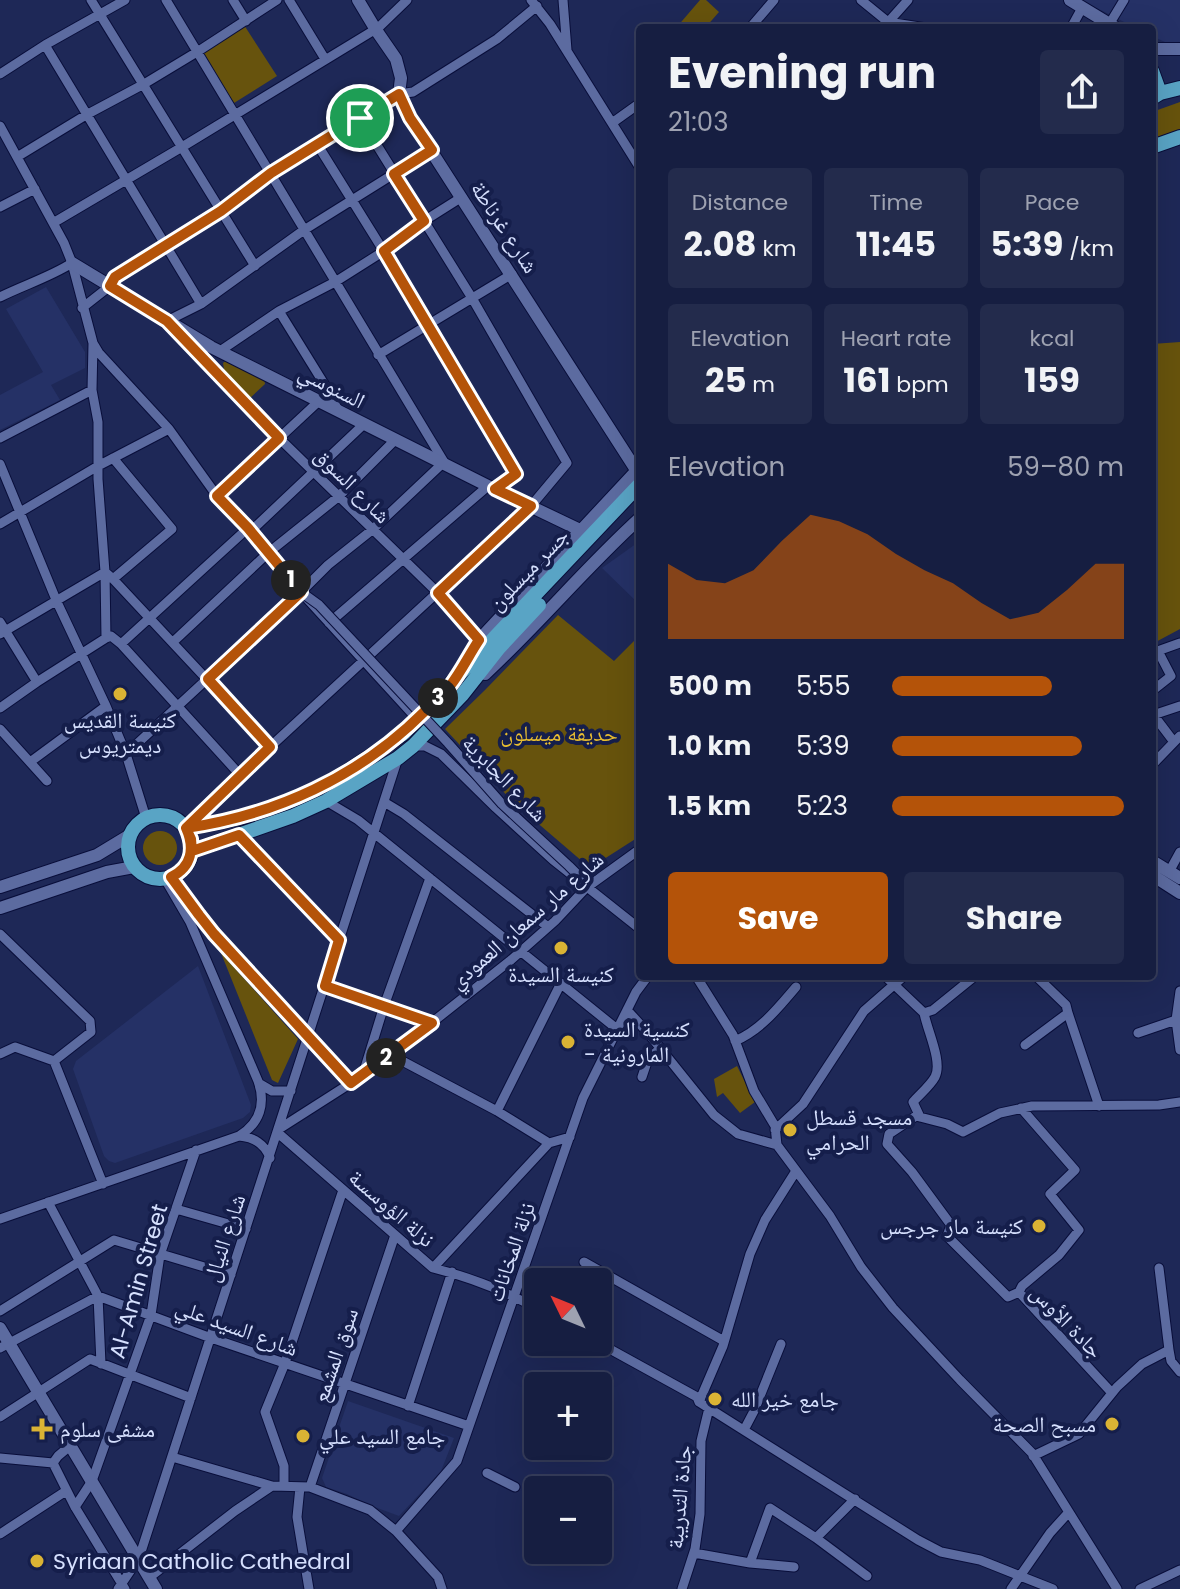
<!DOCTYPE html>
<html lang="en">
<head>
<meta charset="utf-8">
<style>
  body { margin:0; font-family:Poppins,"Noto Naskh Arabic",sans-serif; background:#232b4c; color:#f1f3f6; height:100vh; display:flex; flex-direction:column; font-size:30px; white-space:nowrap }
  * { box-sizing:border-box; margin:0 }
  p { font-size:26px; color:#9ea2b1 }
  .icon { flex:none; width:44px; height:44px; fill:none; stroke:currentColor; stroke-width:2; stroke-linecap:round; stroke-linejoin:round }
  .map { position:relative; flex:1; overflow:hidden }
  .drawer { position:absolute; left:636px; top:24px; width:520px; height:956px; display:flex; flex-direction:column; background:#161e41; border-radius:8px; box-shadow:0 8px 32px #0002,0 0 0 2px #353c5a }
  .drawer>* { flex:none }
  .needle { width:52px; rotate:313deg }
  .tools { position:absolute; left:524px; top:1268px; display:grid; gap:16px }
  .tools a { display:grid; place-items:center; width:88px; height:88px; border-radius:8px; background:#161e41; box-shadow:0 8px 32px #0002,0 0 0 2px #353c5a; font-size:40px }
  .pin { position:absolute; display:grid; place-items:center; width:68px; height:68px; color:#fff; margin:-34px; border:4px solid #fff; border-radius:50%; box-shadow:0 2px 8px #0007 }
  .km { position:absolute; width:40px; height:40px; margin:-20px; border-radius:50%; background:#222; color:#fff; font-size:22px; line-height:40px; text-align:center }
  .round { display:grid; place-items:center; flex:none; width:84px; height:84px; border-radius:8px; background:#232b4c }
  .summary { display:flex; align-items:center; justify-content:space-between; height:136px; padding:0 32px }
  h1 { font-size:44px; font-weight:700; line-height:60px }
  .stats { display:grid; grid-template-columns:repeat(3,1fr); gap:12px; height:136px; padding:8px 32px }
  .stats div { display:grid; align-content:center; border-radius:8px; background:#232b4c; text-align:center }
  .stats b { font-size:34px; font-weight:700 }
  .stats small { font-size:22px; font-weight:400 }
  .stats p { font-size:22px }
  .chart { height:224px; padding:16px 32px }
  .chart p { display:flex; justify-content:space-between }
  .chart svg { width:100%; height:144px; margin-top:8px; fill:#b45309; opacity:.7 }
  .cta { display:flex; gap:16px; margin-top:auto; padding:16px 32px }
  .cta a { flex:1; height:92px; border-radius:8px; background:#b45309; color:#fff; font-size:32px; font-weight:700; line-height:92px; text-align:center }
  .cta a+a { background:#232b4c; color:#f1f3f6 }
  ul { padding:0 32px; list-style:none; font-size:26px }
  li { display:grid; grid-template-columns:128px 96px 1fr; align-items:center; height:60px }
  li i { height:20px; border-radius:10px; background:#b45309 }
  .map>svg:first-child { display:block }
  .built { fill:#253166 }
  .green { fill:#67530d }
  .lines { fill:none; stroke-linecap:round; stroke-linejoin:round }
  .street-casing { stroke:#090e3a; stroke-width:11 }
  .secondary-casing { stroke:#090e3a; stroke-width:14 }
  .primary-casing { stroke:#090e3a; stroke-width:16 }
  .street { stroke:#5c6ba0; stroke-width:9 }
  .secondary { stroke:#5c6ba0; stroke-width:12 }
  .primary { stroke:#59a4c5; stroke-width:14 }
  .street-bridge-casing { stroke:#090e3a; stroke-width:11; stroke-linecap:butt }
  .street-bridge { stroke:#5c6ba0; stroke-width:9 }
  .route-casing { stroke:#fff; stroke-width:16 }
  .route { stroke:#b45309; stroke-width:10 }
  .poi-dot { fill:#dab334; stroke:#151e4b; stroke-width:3 }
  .labels { text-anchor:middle; stroke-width:8; stroke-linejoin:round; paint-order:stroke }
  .street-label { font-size:22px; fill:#d6e0fe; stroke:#151e4b }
  .poi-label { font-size:22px; fill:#d6e0fe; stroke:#151e4b; text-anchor:start }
  .park-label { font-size:22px; fill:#e7bd31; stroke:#151e4b }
</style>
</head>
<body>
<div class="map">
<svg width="1180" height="1589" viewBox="0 0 1180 1589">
  <rect width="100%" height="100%" fill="#1e2857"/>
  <path class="built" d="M1081,0H1180V49L1152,36V28H1136Z
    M46,287L85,352V368L51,385L60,400L0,430V395L43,372L6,309Z
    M640,541V605L602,568Z
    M198,966L251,1105L250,1112L243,1118L115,1163L109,1161L104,1156L73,1069L76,1061Z
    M348,1401L454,1438L441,1471L399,1516L372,1506L347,1494L326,1487L322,1478Z"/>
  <path class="green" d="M700,0H706L719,12L705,28H676Z
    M244,25L277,76L234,103L201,52Z
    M1180,102V129L1152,139V112Z
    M1180,342V629L1152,644V344Z
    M228,359L264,378L265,384L248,400L225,376L223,363Z
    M558,615L614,661L640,635V836L590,868L513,802L445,729L485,690Z
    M143 848a17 17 0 1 1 34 0a17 17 0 1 1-34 0Z
    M221,953L298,1039L278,1083L272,1080Z
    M737,1066L755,1102L740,1113L723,1093L717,1097L714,1079Z"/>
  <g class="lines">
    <g class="street-casing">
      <path id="street" d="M91,0L255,266
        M233,0L246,21
        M289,0L325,59
        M531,0L550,24L640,168
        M563,0L567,50
        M861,0L888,22L926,28
        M1110,23L1124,0
        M750,28L774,0
        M883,28L908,0
        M1071,28L1082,8
        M376,30L407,0
        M45,45L201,304
        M0,74L45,45L125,0
        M612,123L640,103
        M0,126L64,243L72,263L93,343L99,353L169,429L217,496L248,528L301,592L417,719
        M317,144L429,324L516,474L495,489
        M432,150L304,230L201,304L167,321L279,438L438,593L479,640
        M17,157L86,115L144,84L197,52L277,0
        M0,207L35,189
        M53,223L182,147L376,29
        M0,297C24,285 50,277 72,263
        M82,308L110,286L115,277L221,211L271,173L399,94L413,92L497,39L537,6
        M279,311L326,387L338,410
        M220,351L279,311L335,282L384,251L424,221L462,197
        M378,355L512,274
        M0,438L92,390
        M0,464L57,602L106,706L126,754L146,818
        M217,496L319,401
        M0,524L98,466L169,429
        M251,531L364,424
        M113,579L270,747
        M0,622L37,682
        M329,623L488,486
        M0,634L105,572L113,579L172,529L113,458
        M106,638L111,636L121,644L241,776
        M173,642L268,553L338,497L395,440
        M121,644L248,528
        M1152,653L1180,643
        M1152,691L1171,676L1158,651
        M0,708L37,682L106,638L105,572L98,479V422L92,390L93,343
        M1152,713L1174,742
        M1153,715L1180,706
        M0,729L47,781
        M413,746H425L441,754L496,808L553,860L640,929
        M126,754L301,592L328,565L372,530L444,462L166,0
        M30,762L106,706
        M1152,765L1180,736
        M326,801L358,820L374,833L617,1029
        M384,802L404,814L548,927
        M188,826L270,747L531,506L567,463L472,298L360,118
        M239,835L339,940
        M1169,872L1180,852
        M174,881L214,934L351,1083
        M0,934L90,1021L91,1032L54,1061
        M885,976L924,1013
        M1036,976L1066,1005L1068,1013
        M325,986L432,1023
        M1180,991L1176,1020L1180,1050
        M627,1010L648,1033L714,1115L738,1134L777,1145L775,1126L754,1091L733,1035L696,976
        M1138,1033L1176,1020
        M735,1041C761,1030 778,1008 796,987
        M1025,1045L1068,1013L1099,1106
        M0,1054L15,1047L54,1061L103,1184
        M391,1055L497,1111L549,1143
        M363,1074L384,1006L430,878
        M642,1077L648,1059L661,1048
        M260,1084L272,1091H291
        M497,1111L561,983
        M920,1117L913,1102C920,1094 930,1086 935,1077C943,1062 927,1030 924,1013L933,1010L975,976
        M279,1129L351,1083L391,1055L511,960L555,921L586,888L640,849
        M775,1130L803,1104L864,1011L904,976
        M278,1133L433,1268C469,1277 505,1291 538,1309
        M239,1136C253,1137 265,1144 270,1158
        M777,1145L830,1216L861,1267L893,1308L960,1380L1032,1453L1117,1589
        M48,1202L98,1296L101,1364
        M176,1209L246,1229
        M0,1219L239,1136C260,1123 266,1104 258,1081L190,922L165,879
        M584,1262L724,1341
        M433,1268L549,1143L570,1137
        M1019,1292L1022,1286L1059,1255L1079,1230L1050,1194L1075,1170L1021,1108
        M0,1311L114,1240L231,1275
        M597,1342L697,1397L699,1402L918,1540L941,1552L980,1560L1053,1589
        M0,1348L98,1296L211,1338L469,1426
        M1169,1350L1171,1361L1180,1372
        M1112,1393L1019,1292L1008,1297L947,1236L951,1225L912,1172L887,1144L889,1134L916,1116L947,1124L963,1132L1000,1113L1032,1106L1159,1105L1180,1102
        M699,1402L723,1346L750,1254L765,1220L796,1171
        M408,1406L452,1272
        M0,1417L90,1359L191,1398
        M744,1430L754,1411L781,1344
        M1033,1456L1079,1434L1117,1387L1142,1364L1169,1350L1159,1268
        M172,1457L272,1486L310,1487L370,1510L396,1531L438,1577L442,1589
        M0,1458L53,1463
        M53,1463L75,1507L125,1589
        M53,1463L58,1456L71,1445
        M487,1473L515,1487
        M284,1486V1466L265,1412L285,1363L343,1190
        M300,1487L297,1517L309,1589
        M310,1487L395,1235
        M75,1507L92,1481L151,1315L160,1255L196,1150
        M396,1531L457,1461L583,1098L636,992L648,976
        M0,1534L66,1491
        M816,1538L867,1576
        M694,1553L750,1563L794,1567
        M750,1563L770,1508L816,1538L855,1499
        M150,1577L235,1511L272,1486
        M118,1589L139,1558L398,758
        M682,1589L695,1549L700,1514L701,1441L709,1408
        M1011,1589L1050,1533L1069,1512
        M1140,1589L1180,1570"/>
    </g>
    <g class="secondary-casing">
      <path id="secondary" d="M358,0L376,30L396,59L401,78L399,94L410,118L640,476
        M1070,0L1116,28
        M1152,49H1180
        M72,263L211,347L488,486L582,531
        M464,664L479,640L640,467
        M485,674C539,624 586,567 640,518
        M1152,861L1180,878
        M1152,875L1180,893
        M0,887L97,855L130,835
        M0,908L107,872L134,867
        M0,1328L156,1589"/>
    </g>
    <g class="primary-casing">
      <path id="primary" d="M1152,71L1160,93
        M1152,98L1160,93L1180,88
        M1152,147L1180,137
        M128 847a32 32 0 1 1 64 0a32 32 0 1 1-64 0Z
        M186,828C234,821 283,808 326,784C353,769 378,751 404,733L640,484
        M192,851L293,816L326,801L398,758L413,746L462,695L499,648L539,605"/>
    </g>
    <use href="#street" class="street"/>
    <use href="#secondary" class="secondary"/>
    <use href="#primary" class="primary"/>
    <g class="street-bridge-casing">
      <path id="street-bridge" d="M301,592L319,605L448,743L502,804L569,866L577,874L583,885"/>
    </g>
    <use href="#street-bridge" class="street-bridge"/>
  </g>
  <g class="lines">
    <g class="route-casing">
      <path id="route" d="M360,118L271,173L221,211L115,277L110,286L167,321L279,438L217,496L248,528L301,592L208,679L270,747L186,828C195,848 192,867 171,877L199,915L214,934L351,1083L432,1023L325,986L339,940L239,835L192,851L191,839L186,828C275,815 359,777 424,712C432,704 442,696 450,686C461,672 469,655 479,640L438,593L531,506L495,489L516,474L384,251L424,221L394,174L432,150L410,118L399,94L360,118"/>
    </g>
    <use href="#route" class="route"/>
  </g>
  <g class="poi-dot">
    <circle cx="120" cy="694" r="8"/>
    <circle cx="561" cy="948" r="8"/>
    <circle cx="568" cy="1042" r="8"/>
    <circle cx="790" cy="1130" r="8"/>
    <circle cx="1039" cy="1226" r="8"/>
    <circle cx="715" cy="1399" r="8"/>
    <circle cx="1112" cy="1424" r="8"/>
    <path d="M38 1417h8v8h8v8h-8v8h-8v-8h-8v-8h8z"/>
    <circle cx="303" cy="1436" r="8"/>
    <circle cx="37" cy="1561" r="8"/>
  </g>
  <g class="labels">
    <g class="street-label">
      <text transform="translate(505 227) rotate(57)" y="8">شارع غرناطة</text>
      <text transform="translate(332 386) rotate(27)" y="8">السنوسي</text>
      <text transform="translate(353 485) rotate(45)" y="8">شارع السوق</text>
      <text transform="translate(528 569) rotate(-46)" y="8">جسر ميسلون</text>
      <text transform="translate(505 778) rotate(46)" y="8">شارع الجابرية</text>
      <text transform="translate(526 920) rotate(-41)" y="8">شارع مار سمعان العمودي</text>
      <text transform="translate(392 1208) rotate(41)" y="8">نزلة الؤوسسة</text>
      <text transform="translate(224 1238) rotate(-72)" y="8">شارع النيال</text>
      <text transform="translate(511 1252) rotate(-71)" y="8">نزلة المخانات</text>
      <text transform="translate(138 1281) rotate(-74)" y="8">Al-Amin Street</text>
      <text transform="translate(1067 1321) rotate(46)" y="8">جادة الأوس</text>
      <text transform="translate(237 1327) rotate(20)" y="8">شارع السيد علي</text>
      <text transform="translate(335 1355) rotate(-71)" y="8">سوق المشمع</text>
      <text transform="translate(679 1497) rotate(-85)" y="8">جادة التدريبة</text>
    </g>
    <g class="poi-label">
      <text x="120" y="728" text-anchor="middle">كنيسة القديس<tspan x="120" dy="25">ديمتريوس</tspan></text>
      <text x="561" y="982" text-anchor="middle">كنيسة السيدة</text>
      <text x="584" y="1037">كنسية السيدة<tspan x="584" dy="25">- المارونية</tspan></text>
      <text x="806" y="1125">مسجد قسطل<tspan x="806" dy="25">الحرامي</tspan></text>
      <text x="1023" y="1234" text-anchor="end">كنيسة مار جرجس</text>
      <text x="731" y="1407">جامع خير الله</text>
      <text x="1096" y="1432" text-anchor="end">مسبح الصحة</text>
      <text x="60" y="1437">مشفى سلوم</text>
      <text x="319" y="1444">جامع السيد علي</text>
      <text x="53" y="1569">Syriaan Catholic Cathedral</text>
    </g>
    <g class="park-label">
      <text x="559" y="741">حديقة ميسلون</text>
    </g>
  </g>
</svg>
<div class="tools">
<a><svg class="needle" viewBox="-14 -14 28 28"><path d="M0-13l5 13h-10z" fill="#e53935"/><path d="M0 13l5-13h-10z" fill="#9ea2b1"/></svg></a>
<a>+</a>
<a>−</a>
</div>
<div class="pin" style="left:360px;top:118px;background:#1e9e55"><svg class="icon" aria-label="arrive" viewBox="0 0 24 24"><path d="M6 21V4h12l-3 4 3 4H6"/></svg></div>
<b class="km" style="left:291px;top:580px">1</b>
<b class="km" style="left:386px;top:1058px">2</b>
<b class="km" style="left:438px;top:698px">3</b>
<section class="drawer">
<div class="summary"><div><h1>Evening run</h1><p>21:03</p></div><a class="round"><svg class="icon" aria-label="share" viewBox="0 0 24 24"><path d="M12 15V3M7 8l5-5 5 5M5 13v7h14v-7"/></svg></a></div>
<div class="stats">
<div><p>Distance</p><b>2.08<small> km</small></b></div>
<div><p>Time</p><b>11:45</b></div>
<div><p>Pace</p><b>5:39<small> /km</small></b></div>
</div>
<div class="stats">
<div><p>Elevation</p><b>25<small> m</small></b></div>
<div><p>Heart rate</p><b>161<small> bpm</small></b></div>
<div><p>kcal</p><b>159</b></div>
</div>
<div class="chart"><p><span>Elevation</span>59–80 m</p>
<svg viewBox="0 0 160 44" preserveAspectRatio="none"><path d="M0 44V21L10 26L20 27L30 23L40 14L50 6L60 8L70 12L80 18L90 23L100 27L110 33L120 38L130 36L140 29L150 21L160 21V44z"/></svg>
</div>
<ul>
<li><b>500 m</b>5:55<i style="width:69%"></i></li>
<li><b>1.0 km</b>5:39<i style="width:82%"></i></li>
<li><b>1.5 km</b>5:23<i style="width:100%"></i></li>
</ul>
<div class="cta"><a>Save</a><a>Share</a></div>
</section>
</div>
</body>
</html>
